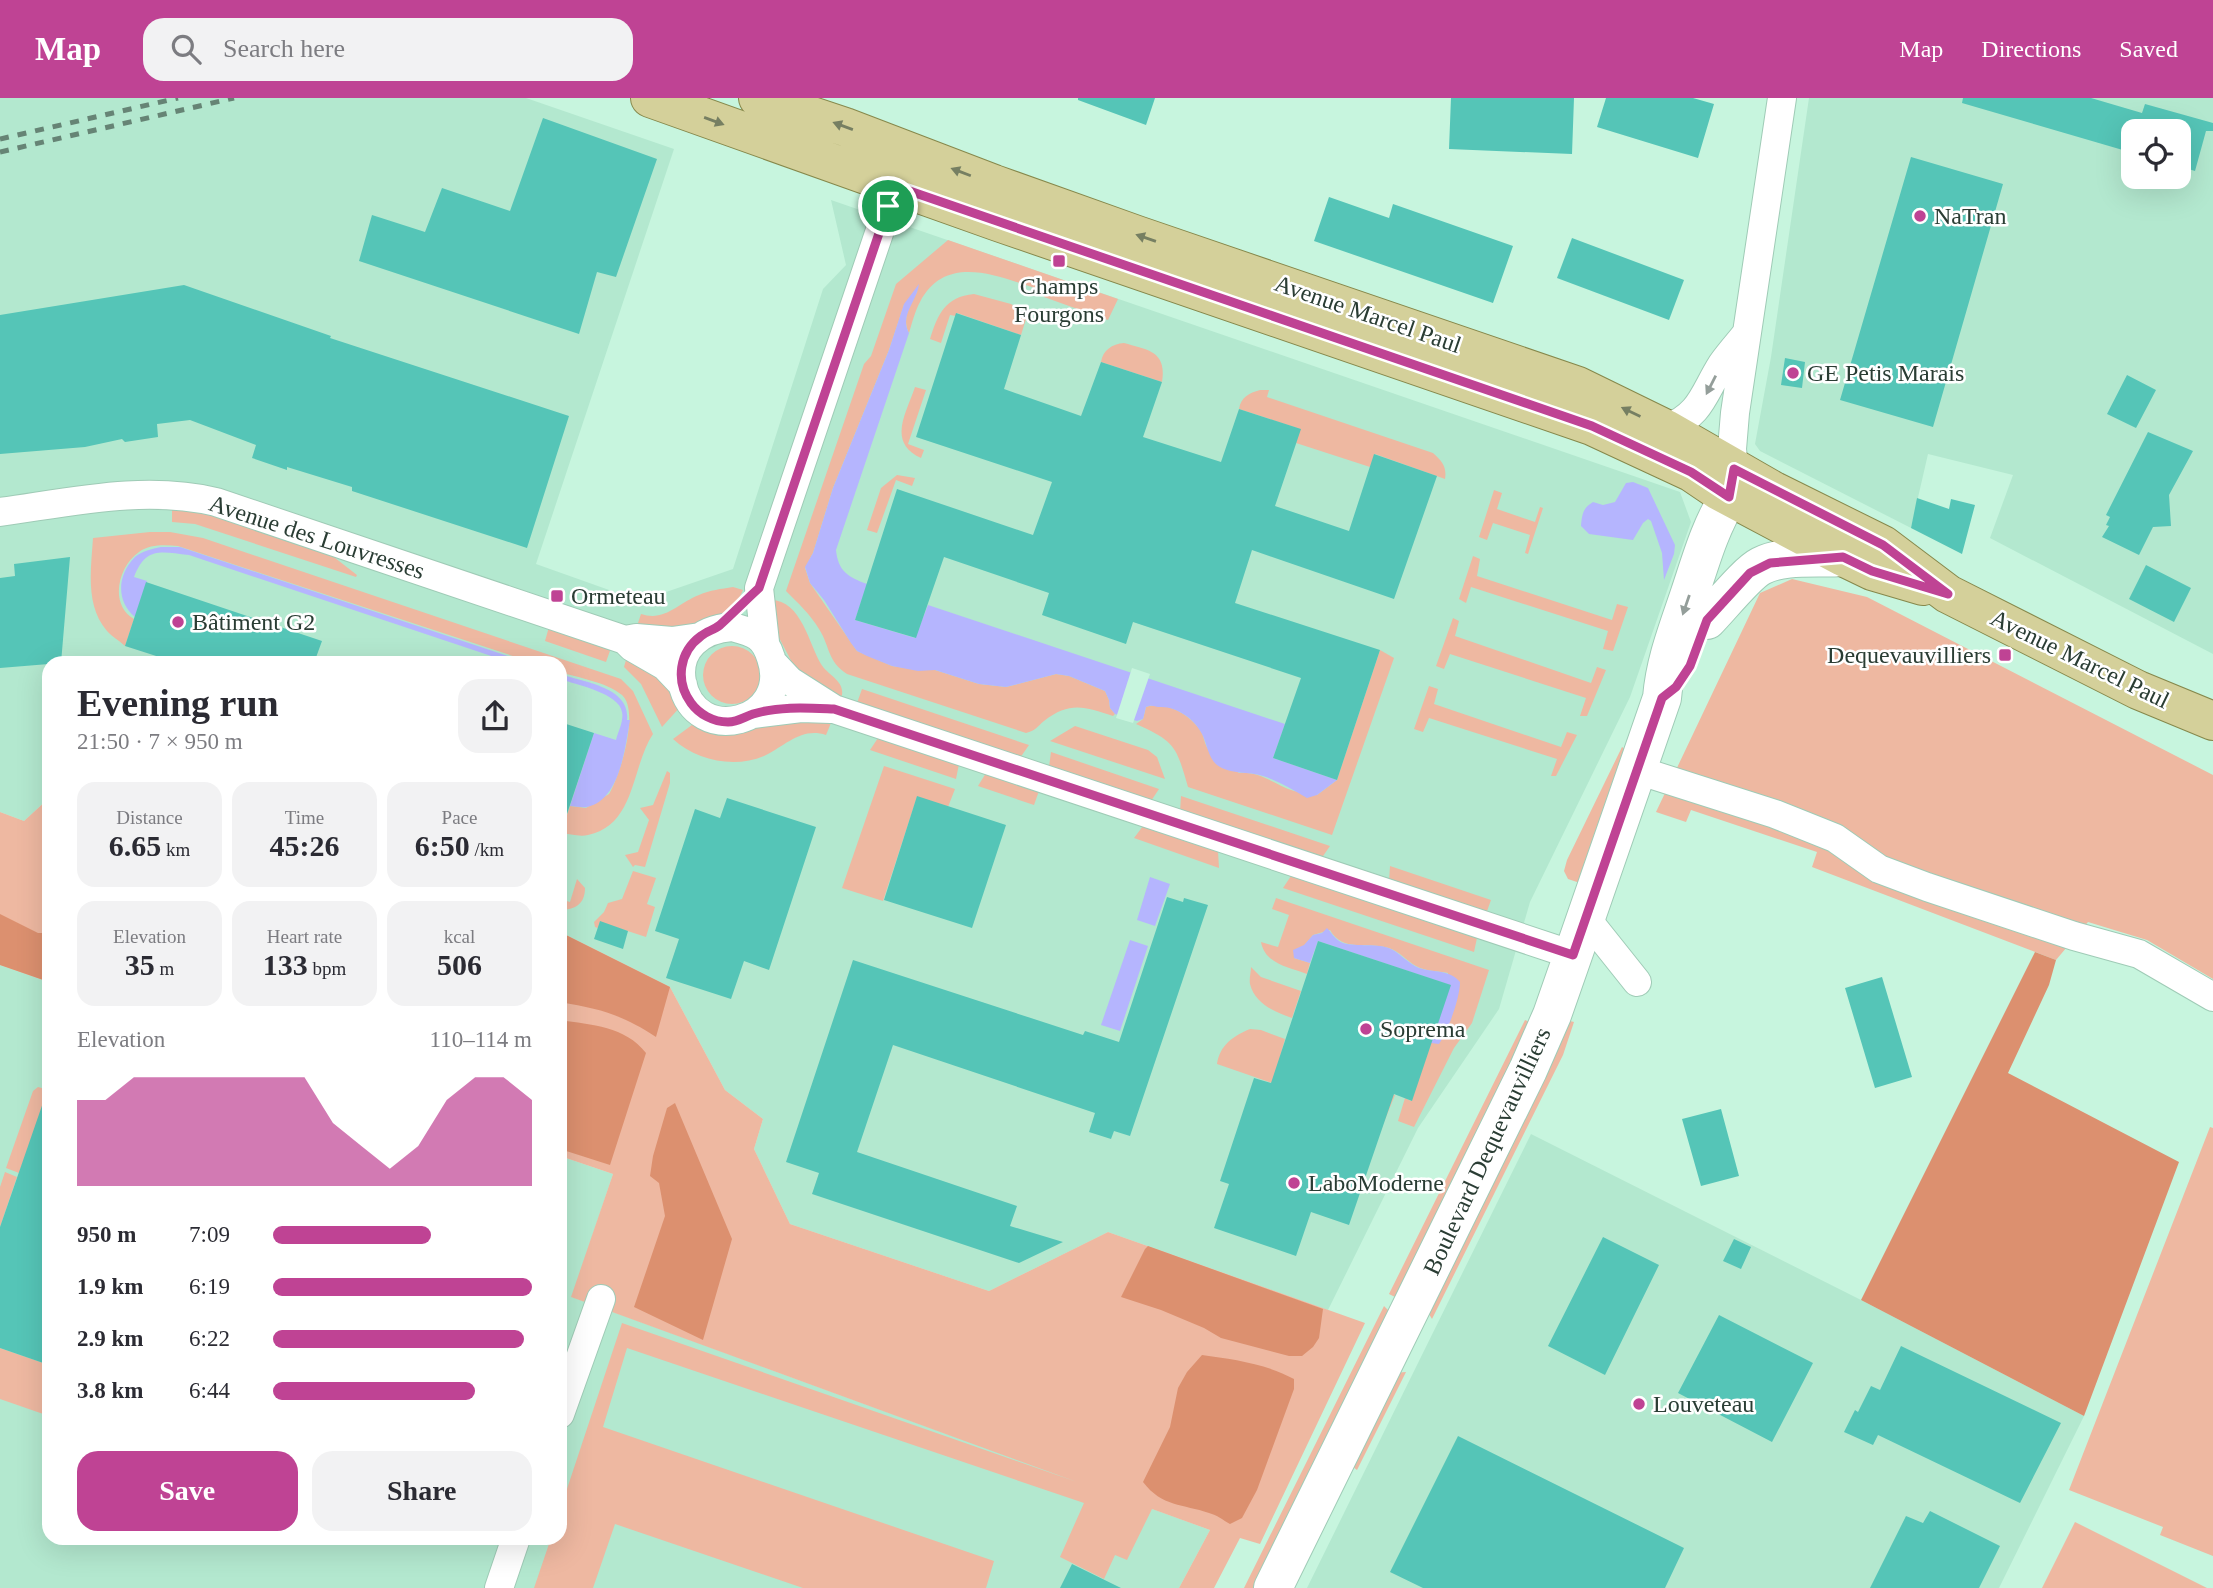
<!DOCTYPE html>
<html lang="en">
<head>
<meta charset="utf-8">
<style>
  body { margin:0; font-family:Georgia,serif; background:#f2f2f3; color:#2b2b33; height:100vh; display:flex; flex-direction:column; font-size:26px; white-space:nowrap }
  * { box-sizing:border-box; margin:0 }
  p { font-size:23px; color:#7c7c81 }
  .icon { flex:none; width:38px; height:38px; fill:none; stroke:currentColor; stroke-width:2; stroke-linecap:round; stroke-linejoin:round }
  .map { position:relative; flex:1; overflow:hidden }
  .drawer { position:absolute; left:42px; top:558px; width:525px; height:889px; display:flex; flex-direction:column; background:#fff; border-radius:21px; box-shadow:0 7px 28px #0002 }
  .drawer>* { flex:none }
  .fabs { position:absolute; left:2121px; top:21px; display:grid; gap:14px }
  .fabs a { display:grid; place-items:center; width:70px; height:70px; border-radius:14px; background:#fff; box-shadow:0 7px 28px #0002; font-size:35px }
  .pin { position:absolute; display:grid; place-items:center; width:60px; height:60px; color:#fff; margin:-30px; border:4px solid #fff; border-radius:50%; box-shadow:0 2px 7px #0007 }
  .round { display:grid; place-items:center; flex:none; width:74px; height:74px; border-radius:21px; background:#f2f2f3 }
  .overview { display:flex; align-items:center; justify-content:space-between; height:119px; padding:0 35px }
  h1 { font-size:38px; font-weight:700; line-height:52px }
  .metrics { display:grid; grid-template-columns:repeat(3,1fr); gap:10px; height:119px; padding:7px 35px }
  .metrics div { display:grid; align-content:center; border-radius:18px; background:#f2f2f3; text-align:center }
  .metrics b { font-size:30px; font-weight:700 }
  .metrics small { font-size:19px; font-weight:400 }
  .metrics p { font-size:19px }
  .chart { height:196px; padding:14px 35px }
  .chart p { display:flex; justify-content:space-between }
  .chart svg { width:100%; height:126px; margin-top:7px; fill:#bf4394; opacity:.7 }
  .action { display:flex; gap:14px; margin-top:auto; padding:14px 35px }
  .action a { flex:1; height:80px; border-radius:21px; background:#bf4394; color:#fff; font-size:28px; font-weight:700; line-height:80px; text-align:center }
  .action a+a { background:#f2f2f3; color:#2b2b33 }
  ul { padding:0 35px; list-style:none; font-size:23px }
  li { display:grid; grid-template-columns:112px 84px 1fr; align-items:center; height:52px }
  li i { height:18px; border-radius:9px; background:#bf4394 }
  header { display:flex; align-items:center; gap:42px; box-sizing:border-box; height:98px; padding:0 35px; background:#bf4394; color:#fff }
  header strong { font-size:33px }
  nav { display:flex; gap:38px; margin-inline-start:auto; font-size:24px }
  .search { width:490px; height:63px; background:#f2f2f3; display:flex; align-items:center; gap:18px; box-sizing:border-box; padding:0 24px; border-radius:21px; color:#7c7c81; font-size:26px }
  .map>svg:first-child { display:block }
  .built { fill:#b3e8cf; fill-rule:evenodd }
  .green { fill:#eeb8a1 }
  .forest { fill:#dc906f }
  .water { fill:#b5b5fe }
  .pier { fill:#c7f5de }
  .building { fill:#55c5b7 }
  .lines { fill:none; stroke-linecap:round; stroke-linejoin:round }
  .street-casing { stroke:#9fcbb6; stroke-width:30 }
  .secondary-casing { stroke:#9fcbb6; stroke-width:40 }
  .primary-casing { stroke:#86884b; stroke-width:40 }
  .street { stroke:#fff; stroke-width:28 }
  .secondary { stroke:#fff; stroke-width:38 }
  .primary { stroke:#d4d09a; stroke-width:38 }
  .rail { stroke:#668475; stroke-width:5; stroke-dasharray:9 9; stroke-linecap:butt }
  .oneway { fill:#767f62 }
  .oneway2 { fill:#949e9a }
  .route-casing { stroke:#fff; stroke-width:14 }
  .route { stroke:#bf4394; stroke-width:9 }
  .poi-dot { fill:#bf4394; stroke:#fff; stroke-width:2.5 }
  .labels { text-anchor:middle; stroke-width:5; stroke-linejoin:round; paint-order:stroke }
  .poi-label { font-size:24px; fill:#2a3d34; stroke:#fff; text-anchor:start }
  .street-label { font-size:24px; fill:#2a3d34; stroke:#fff }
</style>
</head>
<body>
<header>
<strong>Map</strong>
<div class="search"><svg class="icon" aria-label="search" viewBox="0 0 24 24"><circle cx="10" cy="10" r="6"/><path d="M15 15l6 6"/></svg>Search here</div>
<nav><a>Map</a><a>Directions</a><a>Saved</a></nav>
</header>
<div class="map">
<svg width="2213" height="1490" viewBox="0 0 2213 1490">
  <rect width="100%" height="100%" fill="#c7f5de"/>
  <path class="built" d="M0,0H526L674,51L536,466L640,503L733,471L823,191L846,167L831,102L1680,394L1691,424L1630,599L1530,804L1499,911L1418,1030L1328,1212L1108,1134L989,1193L790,1126L754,1051L763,1021L725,992L670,889L560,834V565H49V700L24,723L0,714Z
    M1809,0H2213V556L1990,440L2013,377L1928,356L1911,430L1760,353L1755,346L1771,259ZM2133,33H2179V79H2133Z
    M0,867L49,884V1440H560V1058L613,1076L572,1199L1210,1432L1179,1490H0Z
    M1531,1036L1861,1202L2084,1318L1999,1490H1307Z"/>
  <path class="green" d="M948,142L1118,201L1108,222L1044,199V193C1004,181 947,152 920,204C915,213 912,225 909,235C901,220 911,206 918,192L904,207L889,252L833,390L813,455L805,470L810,485L857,553L892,568L918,572H935L979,586L1006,589L1056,576L1069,578L1105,593L1109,602L1110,610L1115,616L1113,618C1085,609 1070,603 1044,623C1038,628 1035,633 1026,635L847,576C827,563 830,548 819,531C810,516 798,505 786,493L864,266L871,258L896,186Z
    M974,196L1011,206L1019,211L1026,221L1021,237L957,215L956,218L950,217L941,245L930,241C938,216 945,199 974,196Z
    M1124,245C1148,252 1167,253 1162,284L1101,264C1103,252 1112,246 1124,245Z
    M915,289L926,292L908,346L924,352L921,360C887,344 906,316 915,289Z
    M1260,292H1269L1267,299L1433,355C1442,363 1447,369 1445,381L1375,356L1370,369L1296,345L1300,331L1239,311C1241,299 1249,295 1260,292Z
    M897,377L915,380L912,388L896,382L877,435L867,432L881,390Z
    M1494,392L1502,395L1497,411L1535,424L1540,409L1543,410L1528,456L1525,455L1530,437L1493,425L1487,442L1479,439Z
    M172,408L204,414L330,456L357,477L356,479L195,426L172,424Z
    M150,434H170L203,440L621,581L633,593L653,636C631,669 636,727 588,737C580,739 569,736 561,735L570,708L586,710L609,696C620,678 640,613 622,597C606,584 579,580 560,574V565H534L178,448C165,447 150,446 139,454C118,468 109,507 134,521L125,548C119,542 112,539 107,533C85,508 91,471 93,440Z
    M1473,458L1480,461L1477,478L1612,522L1617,506L1628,509L1613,553L1603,551L1608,533L1471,489L1466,505L1459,501Z
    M1792,481L1867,499L2213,677V881L2147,842L2088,824L2056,862L1812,769L1817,754L1691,712L1686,724L1656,714L1760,495Z
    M733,489L743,492C727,534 672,529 636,531L641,516C665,524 678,505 699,497C710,492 721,491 733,489Z
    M770,502C801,501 809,546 821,566C829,579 847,583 841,601L796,572L776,534Z
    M1453,520L1459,523L1455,538L1591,585L1597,569L1606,572L1587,618H1580L1586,600L1450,556L1444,571L1436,568Z
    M549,529L611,550L606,564L545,543Z
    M703 577a29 29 0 1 1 58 0a29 29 0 1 1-58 0Z
    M1380,552L1394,560L1332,737L1188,689C1176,648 1176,644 1136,626L1143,621L1146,609C1165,602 1192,617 1202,635C1204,640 1205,647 1208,651C1215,660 1230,668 1239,675C1261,673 1274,687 1294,693C1301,695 1310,695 1317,697L1337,682Z
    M628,555L649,564L681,608L662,629L641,586L624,569Z
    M1429,588L1438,591L1434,606L1561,649L1567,634L1577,637L1556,678H1551L1557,661L1429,620L1423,634L1414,631Z
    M862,591L1029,647L1020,660L857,605Z
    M777,620L831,625L826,637C802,629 786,647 766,657C736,671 697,663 673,641L696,624C729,643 745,637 777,620Z
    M1075,628L1148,652L1157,659L1165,681L1050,643Z
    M878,640L959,666L956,681L870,652Z
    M1622,649L1625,651L1580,785L1568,781L1564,773L1567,762Z
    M1051,654L1159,691L1151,703L1049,669Z
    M884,668L955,691L948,709L917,699L883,803L842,790Z
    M667,673L670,675V685L645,769L635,767L633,769L625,757L638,754L649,722L640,710L653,707Z
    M986,675L1039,693L1034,707L978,688Z
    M1181,698L1330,748L1321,761L1180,714Z
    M49,700V884L0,867V714L24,723Z
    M1143,728L1218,753L1219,770L1134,740Z
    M1390,768L1491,802L1486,816L1389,784Z
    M633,773L656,780L647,806L655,809L646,839L600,824L598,830L595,829L594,824L604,814L608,805L622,801Z
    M1291,778L1477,840L1474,854L1283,790Z
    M577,781L585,790C585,806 575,812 560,812V801L570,804Z
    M1276,800L1489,872L1472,925L1454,950L1414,1029L1398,1023L1405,1000L1411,1003L1431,945L1444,939L1450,917L1448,875C1438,873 1425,873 1416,868C1407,863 1399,853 1389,850C1367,843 1343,855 1330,832L1313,837L1294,860L1310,865L1307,876C1288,869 1265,866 1261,844L1278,849L1289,817L1272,811Z
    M560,834L670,889L725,992L763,1021L754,1051L790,1126L989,1193L1108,1134L1365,1225L1260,1446L1240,1440L1214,1490H1179L1210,1432L1152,1411L1127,1462L1115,1457L1104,1481L1060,1459L1084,1405L627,1250L603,1329L994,1463L986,1490H803L615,1426L593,1490H534L551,1440H560V1412L622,1225L1077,1384L571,1199L613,1076L560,1058Z
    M1251,869L1261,879L1301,893L1292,920C1275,914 1255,906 1250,886C1249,881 1251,874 1251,869Z
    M1525,922L1532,925L1395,1199L1389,1196Z
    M1566,922L1574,924L1563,957L1432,1221L1426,1211Z
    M1250,931L1261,932L1285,941L1280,959L1395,997L1384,1024L1217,966C1220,947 1233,938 1250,931Z
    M38,989L49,992L19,1075L6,1070L33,993Z
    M2210,1029L2213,1030V1458L2160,1437L2163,1429L2069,1392Z
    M5,1074L17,1079L0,1129V1089Z
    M1384,1208L1394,1218L1259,1490H1244Z
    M0,1250L49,1267V1318L0,1301Z
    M1406,1274L1357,1372L1349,1366L1393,1275Z
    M2075,1424L2207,1490H2042Z"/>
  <path class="forest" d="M0,816L38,835H49V884L0,867Z
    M560,834L670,889L656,939C621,916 600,911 560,904Z
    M2035,854L2056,862L2049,887L2008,975L2179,1064L2084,1318L1861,1202Z
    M560,922C592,927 625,928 646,955L610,1067L560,1051Z
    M675,1005L732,1141L703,1242L634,1209L665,1118L659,1085L650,1078L653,1058L667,1010Z
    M1148,1148L1323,1211L1319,1240L1313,1249L1302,1258H1289L1221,1240L1204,1230L1161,1212L1121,1199L1145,1151Z
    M1202,1257C1232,1261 1267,1266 1294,1281V1291L1257,1392L1242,1420L1230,1426C1223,1422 1217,1417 1209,1415C1183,1406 1162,1409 1143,1384L1170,1329L1178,1290L1187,1274Z"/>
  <path class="water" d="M919,186C917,204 899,217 909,235L836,452C838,473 848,479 867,486L855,522L915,540L928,507L1285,626L1273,660L1337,682L1317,697L1307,700C1293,692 1278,683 1263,678C1248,673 1231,677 1217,667C1209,661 1207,647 1203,638C1196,622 1178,609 1161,609C1154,609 1153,606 1146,609L1143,621L1137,623L1115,616L1110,610L1109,602L1105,593L1069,578L1056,576L1006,589L979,586L935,572L918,573L892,568L867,558L857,553L851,545L824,502L810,485L805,469L813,455L833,390L889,252L904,206Z
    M1633,384L1648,390L1675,447L1674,456L1664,482L1662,455L1651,423L1648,421L1643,425L1633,442L1589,436L1581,428C1582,416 1583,410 1593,404L1603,407L1615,404L1626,385Z
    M161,449H180L529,565H512L189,457C161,454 146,448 134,479L147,483L135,519C116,503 117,477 135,459C142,453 152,451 161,449Z
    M560,576C583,584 631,589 627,622H630C625,650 620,702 587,709C582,710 575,708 570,708L594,635L616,642C618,634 624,623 622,614C619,595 577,587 560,581Z
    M1150,779L1170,786L1155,828L1137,822Z
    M1327,830C1332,835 1335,842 1343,845C1357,849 1379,845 1391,851C1401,856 1409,866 1419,870C1434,875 1449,871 1460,884C1460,900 1448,933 1439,946L1431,945L1450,887L1318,843L1310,865L1294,860L1293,852L1304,847L1313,837L1322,835Z
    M1130,842L1148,848L1120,933L1101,927Z"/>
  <path class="pier" d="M1132,570L1150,576L1133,625L1116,620Z"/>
  <path class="building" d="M1078,0H1155L1146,27L1078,2Z
    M1451,0H1574L1572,56L1449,51Z
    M1606,0H1693L1714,6L1698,60L1597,29Z
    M1963,0H2091L2142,15L2145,6L2213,25V33H2206L2195,73L2179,68V33H2133V55L1962,5Z
    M543,20L657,61L616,179L597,174L579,236L359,163L372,117L425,134L442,90L510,113Z
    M1911,59L2003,86L1933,329L1840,302Z
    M1329,99L1389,120L1393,106L1513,148L1493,205L1314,143Z
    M1572,140L1684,182L1669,222L1557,180Z
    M184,187L331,238L330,240L569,318L527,450L352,393V389L287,369V372L252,360L256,347L190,322L157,326L158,339L125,344L122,341L85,349L0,356V217Z
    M956,215L1021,237L1004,291L1081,318L1101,264L1162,284L1143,339L1221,364L1239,311L1301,331L1275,408L1349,433L1374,356L1437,378L1394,501L1252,452L1235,505L1380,552L1337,682L1273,660L1301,580L1133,524L1126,546L1042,517L1049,495L944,459L916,540L855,522L897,391L1033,437L1052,384L916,339Z
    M1785,260L1805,264L1802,290L1781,287Z
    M2127,277L2156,292L2136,330L2107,316Z
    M2148,334L2193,353L2169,397L2171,428L2153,429L2139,457L2102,439L2109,428L2106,427L2110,419L2106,417Z
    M1917,400L1949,411L1951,401L1975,407L1962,456L1911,430Z
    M70,459L61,565L0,570V480L15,478L14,466Z
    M2146,467L2191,490L2174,524L2129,501Z
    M146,484L322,543L314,565H178L125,548Z
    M560,624L594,635L563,728L560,727Z
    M917,698L1006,727L972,830L884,802Z
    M727,700L816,729L769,872L744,863L731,901L666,880L679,841L655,833L695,711L720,720Z
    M1167,799L1183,804L1184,800L1208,807L1130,1038L1114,1033L1111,1041L1089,1034L1095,1015L893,947L857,1054L1017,1108L1010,1128L1063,1144L1019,1165L812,1096L819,1075L786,1064L853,862L1083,937L1085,933L1119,944Z
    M600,823L628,833L623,851L594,841Z
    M1318,843L1451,887L1412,1003L1394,996L1349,1127L1311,1114L1296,1158L1214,1130L1229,1086L1220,1083L1254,980L1271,985Z
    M1882,879L1912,979L1875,990L1845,890Z
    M46,996H49V1267L0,1250V1129Z
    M1721,1011L1739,1078L1701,1088L1682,1021Z
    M1603,1139L1659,1167L1605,1277L1548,1248Z
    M1734,1141L1751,1149L1741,1171L1723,1163Z
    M1719,1217L1813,1265L1772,1344L1678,1295Z
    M1901,1248L2061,1325L2020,1405L1878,1337L1873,1347L1844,1334L1855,1312L1858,1314L1871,1288L1880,1292Z
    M1458,1338L1684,1450L1665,1490H1423L1390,1474Z
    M1930,1413L2000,1448L1979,1490H1870L1906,1418L1923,1425Z
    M1072,1466L1121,1490H1060Z"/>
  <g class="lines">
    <g class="street-casing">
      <path id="street" d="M1666,331C1702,316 1703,296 1722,266C1729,256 1738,246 1746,236
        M1734,371L1732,351L1735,315L1782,0
        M0,414C72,404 145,387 216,404L625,542L632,549L665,568L683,587
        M732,529C754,535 764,537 771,560C793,624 695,651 682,584C676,551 701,531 732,529Z
        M625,542L636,540L672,543L700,539
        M765,544L759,490L895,88
        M773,565L790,583L834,611L1573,857
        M753,616L801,610L831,611
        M1637,672L1775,716L1835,740L1879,771L1927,789L2074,838L2139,856L2213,899
        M1586,820L1637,884
        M560,1316L601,1201
        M499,1490L516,1440"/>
    </g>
    <g class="secondary-casing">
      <path id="secondary" d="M1707,522C1720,509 1747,475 1761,468C1784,456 1818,461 1843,459
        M1273,1490L1528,972L1552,917L1573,857L1662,600C1665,563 1678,531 1690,495C1701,462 1710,429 1729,399"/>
    </g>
    <g class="primary-casing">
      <path id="primary" d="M650,0L998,124L1592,328L1691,374L1719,393L1843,459L1872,473L1923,488
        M758,0L845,29L994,86L1137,137L1578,288L1666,331L1774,393L1883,447L1948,496L2138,592L2213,623"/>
    </g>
    <use href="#street" class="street"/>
    <use href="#secondary" class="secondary"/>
    <use href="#primary" class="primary"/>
    <path class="rail" d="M0,41L178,0
      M0,54L234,0"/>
  </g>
  <defs><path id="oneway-solid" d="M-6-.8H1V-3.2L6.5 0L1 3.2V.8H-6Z" transform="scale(1.75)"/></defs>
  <g class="oneway">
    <use href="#oneway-solid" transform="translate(714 23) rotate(20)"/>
    <use href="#oneway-solid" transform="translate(843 28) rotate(-160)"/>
    <use href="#oneway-solid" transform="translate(961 74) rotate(-159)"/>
    <use href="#oneway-solid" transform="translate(1146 140) rotate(-161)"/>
    <use href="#oneway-solid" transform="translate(1631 314) rotate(-154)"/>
  </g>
  <g class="oneway2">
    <use href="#oneway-solid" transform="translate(1711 287) rotate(117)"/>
    <use href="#oneway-solid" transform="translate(1686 507) rotate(109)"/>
  </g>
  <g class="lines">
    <g class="route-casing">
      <path id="route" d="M895,88L1592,328L1691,374L1729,399L1734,371L1883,447L1948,496L1872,473L1843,459L1770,465L1750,475L1707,522L1690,568L1676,589L1662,600L1573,857L834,611C808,610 779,608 753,616C744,619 738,624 728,624C713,624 699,616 691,605C675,583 679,554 701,538C707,533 714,532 720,527C733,515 746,502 759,490Z"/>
    </g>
    <use href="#route" class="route"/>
  </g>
  <g class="poi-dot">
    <circle cx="1920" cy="118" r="7"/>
    <rect x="1052" y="156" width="14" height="14" rx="3.5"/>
    <circle cx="1793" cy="275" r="7"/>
    <rect x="550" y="491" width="14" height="14" rx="3.5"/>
    <circle cx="178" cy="524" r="7"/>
    <rect x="1998" y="550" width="14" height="14" rx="3.5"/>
    <circle cx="1366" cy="931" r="7"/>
    <circle cx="1294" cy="1085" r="7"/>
    <circle cx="1639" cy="1306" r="7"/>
  </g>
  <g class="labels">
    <g class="poi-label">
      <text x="1934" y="126">NaTran</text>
      <text x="1059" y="196" text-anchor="middle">Champs<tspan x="1059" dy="28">Fourgons</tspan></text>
      <text x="1807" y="283">GE Petis Marais</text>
      <text x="571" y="506">Ormeteau</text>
      <text x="192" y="532">Bâtiment G2</text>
      <text x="1991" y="565" text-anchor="end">Dequevauvilliers</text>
      <text x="1380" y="939">Soprema</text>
      <text x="1308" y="1093">LaboModerne</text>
      <text x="1653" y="1314">Louveteau</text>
    </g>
    <g class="street-label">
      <text transform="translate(1368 216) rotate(19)" y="8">Avenue Marcel Paul</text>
      <text transform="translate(317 439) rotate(18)" y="8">Avenue des Louvresses</text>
      <text transform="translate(2080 561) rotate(26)" y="8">Avenue Marcel Paul</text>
      <text transform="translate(1487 1053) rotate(-65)" y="8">Boulevard Dequevauvilliers</text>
    </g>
  </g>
</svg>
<div class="fabs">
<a><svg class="icon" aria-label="locate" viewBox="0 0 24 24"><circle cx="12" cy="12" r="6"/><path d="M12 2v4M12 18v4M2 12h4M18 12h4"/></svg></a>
</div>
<div class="pin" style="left:888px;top:108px;background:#1e9e55"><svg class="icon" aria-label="arrive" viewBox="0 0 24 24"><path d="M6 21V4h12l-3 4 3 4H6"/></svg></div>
<section class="drawer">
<div class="overview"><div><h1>Evening run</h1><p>21:50 · 7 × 950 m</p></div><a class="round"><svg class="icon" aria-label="share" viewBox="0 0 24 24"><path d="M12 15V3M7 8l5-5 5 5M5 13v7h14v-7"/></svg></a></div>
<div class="metrics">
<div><p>Distance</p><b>6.65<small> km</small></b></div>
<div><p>Time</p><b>45:26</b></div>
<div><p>Pace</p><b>6:50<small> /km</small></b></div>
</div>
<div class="metrics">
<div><p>Elevation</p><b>35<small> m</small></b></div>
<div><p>Heart rate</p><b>133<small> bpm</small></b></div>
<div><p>kcal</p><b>506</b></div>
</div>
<div class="chart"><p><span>Elevation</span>110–114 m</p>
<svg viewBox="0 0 160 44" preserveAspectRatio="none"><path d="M0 44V14L10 14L20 6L30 6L40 6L50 6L60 6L70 6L80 6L90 22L100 30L110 38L120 30L130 14L140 6L150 6L160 14V44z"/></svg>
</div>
<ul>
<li><b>950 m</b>7:09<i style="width:61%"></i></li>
<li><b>1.9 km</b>6:19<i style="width:100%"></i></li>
<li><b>2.9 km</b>6:22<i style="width:97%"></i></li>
<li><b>3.8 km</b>6:44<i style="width:78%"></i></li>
</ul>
<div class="action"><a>Save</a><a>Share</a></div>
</section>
</div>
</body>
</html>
